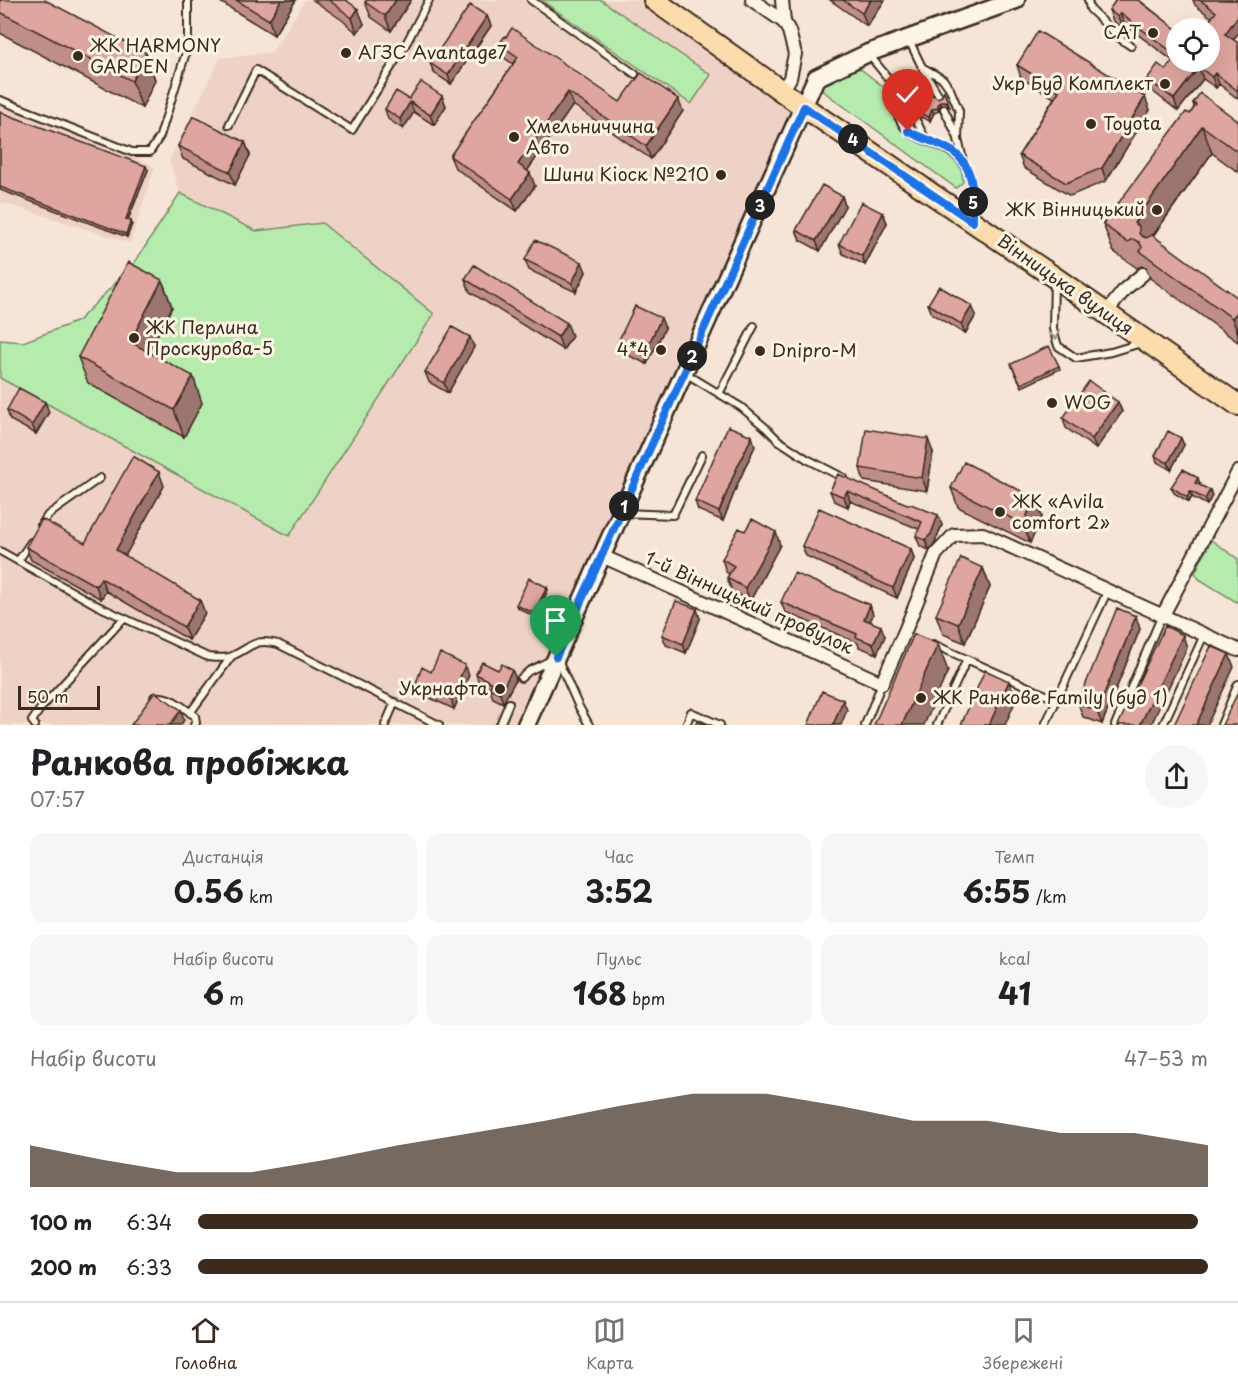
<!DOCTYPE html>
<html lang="uk">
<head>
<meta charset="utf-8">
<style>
  body { margin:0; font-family:"Playpen Sans",sans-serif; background:#f6f6f6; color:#202124; height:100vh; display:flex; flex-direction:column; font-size:22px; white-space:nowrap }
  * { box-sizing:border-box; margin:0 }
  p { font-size:20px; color:#757577 }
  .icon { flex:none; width:33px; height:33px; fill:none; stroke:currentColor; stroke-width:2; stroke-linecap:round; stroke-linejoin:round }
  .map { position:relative; height:725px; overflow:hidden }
  .side { display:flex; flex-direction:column; background:#fff; flex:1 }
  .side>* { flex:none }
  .fabs { position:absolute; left:1166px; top:18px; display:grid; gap:12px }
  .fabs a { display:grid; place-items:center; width:54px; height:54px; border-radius:50%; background:#fff; box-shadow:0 6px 24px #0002; font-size:30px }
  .scale { position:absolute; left:18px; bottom:15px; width:82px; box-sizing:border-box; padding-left:6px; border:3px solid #3b2a1e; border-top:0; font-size:16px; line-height:21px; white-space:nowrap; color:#3b2a1e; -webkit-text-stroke:4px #fcf5e5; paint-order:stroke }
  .pin { position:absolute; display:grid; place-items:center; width:51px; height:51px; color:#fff; margin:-62px -26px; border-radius:50% 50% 50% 0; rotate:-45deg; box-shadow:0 0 6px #0007 }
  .pin .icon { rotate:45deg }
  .km { position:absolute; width:30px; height:30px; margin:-15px; border-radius:50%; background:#222; color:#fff; font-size:16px; line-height:30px; text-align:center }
  .round { display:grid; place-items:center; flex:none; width:63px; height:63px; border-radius:32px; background:#f6f6f6 }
  .summary { display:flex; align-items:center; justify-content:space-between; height:102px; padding:0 30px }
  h1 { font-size:33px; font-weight:700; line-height:45px }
  .figures { display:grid; grid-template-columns:repeat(3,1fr); gap:9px; height:102px; padding:6px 30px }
  .figures div { display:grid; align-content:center; border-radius:15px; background:#f6f6f6; text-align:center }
  .figures b { font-size:30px; font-weight:700 }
  .figures small { font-size:16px; font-weight:400 }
  .figures p { font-size:16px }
  .chart { height:168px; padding:12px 30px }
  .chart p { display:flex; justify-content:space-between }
  .chart svg { width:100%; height:108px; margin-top:6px; fill:#3b2a1e; opacity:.7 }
  ul { padding:0 30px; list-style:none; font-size:20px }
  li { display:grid; grid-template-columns:96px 72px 1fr; align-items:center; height:45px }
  li i { height:15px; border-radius:8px; background:#3b2a1e }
  .tabs { display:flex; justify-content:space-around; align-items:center; height:84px; border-top:2px solid #e0e0e0; background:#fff; font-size:16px; color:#757577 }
  .tabs a { display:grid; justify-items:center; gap:3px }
  .tabs .selected { color:#3b2a1e }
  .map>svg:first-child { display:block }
  .built { fill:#efd2c6 }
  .green { fill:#b5ebad; stroke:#788a66; stroke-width:1.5 }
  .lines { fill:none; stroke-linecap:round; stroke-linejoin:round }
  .lane-casing { stroke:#3b2a1e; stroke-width:10 }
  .street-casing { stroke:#3b2a1e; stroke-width:16 }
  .secondary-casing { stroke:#3b2a1e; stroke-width:21 }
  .primary-casing { stroke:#3b2a1e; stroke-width:24 }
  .lane { stroke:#fcf5e5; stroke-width:6 }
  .street { stroke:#fcf5e5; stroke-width:12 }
  .secondary { stroke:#fcf5e5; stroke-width:16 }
  .primary { stroke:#fcdcac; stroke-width:20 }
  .wall { fill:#c08e89; stroke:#3b2a1e; stroke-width:1.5 }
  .shaded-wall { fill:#9c746f; stroke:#3b2a1e; stroke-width:1.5 }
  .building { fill:#dfa59f; stroke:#3b2a1e; stroke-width:1.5 }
  .oneway { stroke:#9c9082 }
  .route-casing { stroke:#fff; stroke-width:12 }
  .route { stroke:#1a73e8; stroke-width:8 }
  .poi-dot { fill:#3b2a1e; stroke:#fcf5e5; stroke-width:2 }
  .labels { text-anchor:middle; stroke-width:6; stroke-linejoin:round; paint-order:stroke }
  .poi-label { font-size:18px; fill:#3b2a1e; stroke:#fcf5e5; text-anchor:start }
  .street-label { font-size:18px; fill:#3b2a1e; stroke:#fcf5e5 }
</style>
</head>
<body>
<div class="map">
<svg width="1238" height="725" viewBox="0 0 1238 725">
  <rect width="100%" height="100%" fill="#f6e5d7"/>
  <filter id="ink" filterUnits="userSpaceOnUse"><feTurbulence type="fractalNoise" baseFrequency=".0167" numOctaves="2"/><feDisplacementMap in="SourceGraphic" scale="12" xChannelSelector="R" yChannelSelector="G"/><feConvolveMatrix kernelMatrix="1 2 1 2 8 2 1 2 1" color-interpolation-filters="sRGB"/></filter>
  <g filter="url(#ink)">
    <path class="built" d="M305,0H645L798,109L520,725H0V378L289,536L322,223L256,231L180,193L169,161L220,58L272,52Z
      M0,94L155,167L130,243L0,202Z"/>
    <path class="green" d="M541,0H601L711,75L691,104Z
      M857,66L886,89C889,99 889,112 895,120C899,127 908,136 915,139C938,150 962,151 963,182L956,188L820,89L821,81Z
      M180,193L256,231L322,223L434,314L289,536L0,378V340L23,342L78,321L133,265Z
      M1211,540L1238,559V603L1199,579L1195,573Z"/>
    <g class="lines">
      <g class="lane-casing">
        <path id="lane" d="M531,0L635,74
          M1088,0L1090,9L1122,40L1131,46
          M909,40L922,67L943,79L950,89L959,111L958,139L963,160
          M870,56L892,83L907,97L911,106
          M922,67L939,96
          M892,83C894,100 895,119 908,131C916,138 928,141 937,145C974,160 973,182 973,217
          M0,100L132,152H150L160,136L188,46V0
          M944,109L958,138
          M916,120L926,140
          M229,125L256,70L352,130L407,42L429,0
          M1054,280L1053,329L1058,346L1076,358L1111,352L1141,343
          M685,373L741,407L766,428L778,440L807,459L844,478
          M719,394L754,326
          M622,513L673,515L702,455
          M41,525L48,515L100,478
          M0,551L98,606L208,657C216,658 225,659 232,656C253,647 252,638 278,644L439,725
          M18,561L31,542
          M933,644L1057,700
          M558,660L578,705L589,725
          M521,678L529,671L551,660
          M154,697C171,695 182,707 195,716L196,723L194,725
          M190,713L231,657
          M35,725L32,721L41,708L124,618
          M385,725L395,702
          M500,725L509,703
          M686,725L691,712L720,725
          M865,725L882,683
          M937,725L967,659
          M1045,725L1108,590
          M1115,725L1162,615
          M1163,725L1204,635
          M1221,725L1238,684"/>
      </g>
      <g class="street-casing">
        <path id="street" d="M752,0L784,22L789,31L795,54L790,78L782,91
          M782,0L784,22
          M1106,313L1125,289L1143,274
          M602,556L882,683L905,631L936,554L954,535L983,534L1238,650
          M1163,615L1238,472"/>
      </g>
      <g class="secondary-casing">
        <path id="secondary" d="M526,725L816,78L868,53L1016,0"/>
      </g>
      <g class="primary-casing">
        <path id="primary" d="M654,0L804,107L1054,277L1238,405"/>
      </g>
      <use href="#lane" class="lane"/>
      <use href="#street" class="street"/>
      <use href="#secondary" class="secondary"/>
      <use href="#primary" class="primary"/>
    </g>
    <path class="wall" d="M0,0L146,53L155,80L142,108L0,33Z
      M217,0H296L274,35Z
      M313,0H346L364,24L357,33L342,20Z
      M367,0H411L391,31L371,17L365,2Z
      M830,0H885L867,26Z
      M1116,0H1139L1176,29V62H1209L1212,18L1195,5L1193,0H1238V33L1233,40L1238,43V99L1219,84L1216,88L1203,79L1178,111L1151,90L1147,79L1166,70L1173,61L1125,25L1122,28L1113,21L1109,10Z
      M487,16L491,26L451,84L434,73L430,63Z
      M499,44L620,102L683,111L651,159L573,105L527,171L535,186L517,211L455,168L450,156L513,64L503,57Z
      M1017,65L1150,110L1106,181L1070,196L1024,168L1019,155L1054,98L1021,78Z
      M944,91L950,107L945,104L941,105L939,108V111L934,113L930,121L916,115L912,117L911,121L907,122L900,105L911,108L928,96L938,98L942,96Z
      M442,96L446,106L434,125L414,112L403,129L388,119L385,109L409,99Z
      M1193,103L1238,121V172L1212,153L1153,236L1238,311V342L1150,278L1146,267L1142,266L1137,268L1113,251L1103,224L1190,114L1194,107Z
      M0,112L148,170L128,220L132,224L127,237L0,190Z
      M245,142L250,155L235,185L183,159L178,146Z
      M842,196L845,206L820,251L800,240L796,230Z
      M883,213L887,223L865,265L843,254L839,244Z
      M525,260L586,272L576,292L529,270Z
      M465,279L572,336L563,350L470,292Z
      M162,280L172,307L148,352L202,403L184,437L88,383L78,357Z
      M928,304L976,315L965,334L932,314Z
      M665,328L647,364L621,352L618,342Z
      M474,347L448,393L429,382L425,372Z
      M1059,366L1060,369L1022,387L1012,367Z
      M1118,402L1122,412L1096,449L1066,428L1063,418Z
      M7,410L49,412L36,434L10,420Z
      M1184,445L1171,470L1157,462L1155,456Z
      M755,446L738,483L723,521L698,510L695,501Z
      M933,452L927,491L864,481L860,468Z
      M838,474L942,525L934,544L929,550L920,546L916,536L919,529L850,501L848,507L834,501L830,491Z
      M1200,484L1199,485L1210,490L1212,496L1207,505L1192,497L1189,502L1174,493L1171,487Z
      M164,486L125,556L205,613L189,640L106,591L101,599L31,560L26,547L85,543Z
      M951,488L1035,498L1042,517L1030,543L958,507Z
      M745,531L780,545L750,601L732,591L727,578L729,574L726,572L722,559Z
      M802,546L911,549L914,559L897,598L806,556Z
      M983,568L990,587L965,643L943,634L936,615Z
      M547,587L548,590L535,617L518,608L516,605Z
      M781,602L870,605L873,615L870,621L885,636L877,654L859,647L858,643L785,612Z
      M700,619L686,653L666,645L662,635Z
      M1140,629L1102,724L1083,717L1078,703Z
      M498,670H512L516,679L503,703L493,698L490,690L479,684L476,674Z
      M431,672L469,675L454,709L419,693L416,683Z"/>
    <path class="shaded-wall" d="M281,0H296L274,35L269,20Z
      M396,0H411L391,31L385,16Z
      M871,0H885L867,26L862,13Z
      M358,9L364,24L357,33L352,18Z
      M1120,13L1125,25L1122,28L1118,17Z
      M487,16L491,26L451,84L448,75Z
      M1238,16V33L1229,45L1225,34Z
      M146,53L155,80L142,108L132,81Z
      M1199,67L1203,79L1178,111L1174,99Z
      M1215,73L1219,84L1216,88L1212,77Z
      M568,92L573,105L523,177L518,164Z
      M442,96L446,106L434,125L430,115Z
      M1145,97L1150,110L1106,181L1102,168Z
      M678,99L683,111L651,159L646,146Z
      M940,101L941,105L939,108V111L938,105Z
      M410,102L414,112L403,129L400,119Z
      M932,109L934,113L930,121L929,117Z
      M1202,126L1212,153L1144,248L1134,223Z
      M245,142L250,155L235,185L230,172Z
      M146,166L148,170L127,222L126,219Z
      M530,173L535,186L517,211L512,199Z
      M842,196L845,206L820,251L816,241Z
      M883,213L887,223L865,265L862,256Z
      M131,221L132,224L127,237L126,234Z
      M582,262L586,272L576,292L572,283Z
      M162,280L172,307L140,369L130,342Z
      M972,306L976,315L965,334L961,324Z
      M1238,311V334L1232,318Z
      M661,318L665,328L647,364L644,354Z
      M567,323L572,336L563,350L558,337Z
      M470,337L474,347L448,393L444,383Z
      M193,376L202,403L184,437L174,410Z
      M45,402L49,412L36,434L32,425Z
      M1118,402L1122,412L1096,449L1092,439Z
      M752,436L755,446L738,483L723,521L719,512L734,474Z
      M1181,438L1184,445L1171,470L1168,463Z
      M928,439L933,452L927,491L922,478Z
      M159,472L164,486L121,563L116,550Z
      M1198,478L1200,484L1197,489L1195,483Z
      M1210,490L1212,496L1207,505L1205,499Z
      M847,491L850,501L848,507L844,497Z
      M1190,491L1192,497L1189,502L1187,497Z
      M1035,498L1042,517L1030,543L1023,524Z
      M938,515L942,525L934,544L929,550L925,540Z
      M776,532L780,545L750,601L745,588Z
      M911,549L914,559L897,598L893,588Z
      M983,568L990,587L965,643L958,624Z
      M101,578L106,591L101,599L96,586Z
      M547,587L548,590L535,617L534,613Z
      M200,600L205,613L189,640L184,627Z
      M870,605L873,615L867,628L864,619Z
      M697,609L700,619L686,653L683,644Z
      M1136,616L1140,629L1102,724L1097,711Z
      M881,626L885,636L877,654L873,644Z
      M1183,635L1187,648L1151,725H1140Z
      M938,644L948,671L924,725H902Z
      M1229,654L1234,667L1207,725H1196Z
      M465,665L469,675L454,709L451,699Z
      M512,670L516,679L503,703L500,693Z
      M1009,681L1016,700L1005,725H989Z
      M843,700L847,710L841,725H833Z
      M181,710L184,720L181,725H170Z"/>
    <path class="building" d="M0,0H45L146,53L132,81L0,12Z
      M236,0H281L269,20Z
      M329,0H346L358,9L352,18Z
      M367,0H396L385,16L365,2Z
      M843,0H871L862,13Z
      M1116,0H1138L1176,29V55L1120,13L1118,17L1109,10Z
      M1200,0H1238V16L1225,34L1238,43V91L1215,73L1212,77L1199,67L1174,99L1147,79L1158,64L1166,70L1176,56V62H1209V28H1204L1216,12Z
      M470,5L487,16L448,75L430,63Z
      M512,28L620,102L641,73L678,99L646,146L568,92L518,164L530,173L512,199L450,156L518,57L499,44L505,36L506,37Z
      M1038,31L1145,97L1102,168L1066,183L1019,155L1059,91L1017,65Z
      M421,82L442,96L430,115L410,102L400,119L385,109L396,91L409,99Z
      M944,91L948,103L944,101H940L938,105V108L932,109L929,117L915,111L911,113L910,118L906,119L900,105L905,104L907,107L911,108L914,105L915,101L920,92L928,96L933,95L938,98L942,96L943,92Z
      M1200,93L1238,121V152L1202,126L1134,223L1139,226V233L1141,236L1146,238L1152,235L1238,298V311L1232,318L1140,251L1142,247L1139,242L1133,239L1127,242L1103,224L1186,112L1190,114L1196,105L1193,103Z
      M0,112L146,166L126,219L131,221L126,234L0,187Z
      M193,116L245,142L230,172L178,146Z
      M822,185L842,196L816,241L796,230Z
      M861,202L883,213L862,256L839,244Z
      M535,240L582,262L572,283L525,260Z
      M128,262L162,280L130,342L193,376L174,410L78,357Z
      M474,265L567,323L558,337L465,279Z
      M939,286L972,306L961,324L928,304Z
      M635,306L661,318L644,354L618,342Z
      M452,327L470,337L444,383L425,372Z
      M1049,346L1059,366L1021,384L1011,364Z
      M1089,381L1118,402L1092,439L1063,418Z
      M19,388L45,402L32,425L7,410Z
      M728,426L752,436L734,474L719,512L695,501Z
      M866,429L928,439L922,478L860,468Z
      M1168,431L1181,438L1168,463L1155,456Z
      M133,456L159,472L116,550L200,600L184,627L101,578L96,586L26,547L42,519L85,543Z
      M964,462L1035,498L1023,524L951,488Z
      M1183,469L1198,478L1195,483L1210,490L1205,499L1190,491L1187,497L1171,487Z
      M838,474L907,504H911L938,515L931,534L925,540L916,536L922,522L847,491L844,497L830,491Z
      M819,508L911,549L893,588L802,546Z
      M752,519L776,532L745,588L727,578L734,566L722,559L739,528L745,531Z
      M961,558L983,568L958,624L936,615Z
      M794,573L870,605L864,619L881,626L873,644L856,637L857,634L781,602Z
      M529,578L547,587L534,613L516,605Z
      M676,601L697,609L683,644L662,635Z
      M1117,608L1136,616L1097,711L1078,703Z
      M1165,626L1183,635L1140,725H1118Z
      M914,634L938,644L902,725H874Z
      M1211,646L1229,654L1196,725H1174Z
      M440,653L465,665L451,699L416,683L422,667L431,672Z
      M482,662L498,670L502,664L512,670L500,693L489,688L492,683L476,674Z
      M985,670L1009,681L989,725H961Z
      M822,691L843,700L833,725H808Z
      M155,692L181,710L170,725H131Z
      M1238,692V725H1222Z
      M697,721L706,725H695Z"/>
    <defs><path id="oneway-chevron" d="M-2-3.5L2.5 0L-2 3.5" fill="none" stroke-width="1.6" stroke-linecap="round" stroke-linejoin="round" transform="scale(1.5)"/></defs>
    <use class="oneway" href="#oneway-chevron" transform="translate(1055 335) rotate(76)"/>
  </g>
  <g class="lines" filter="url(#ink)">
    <g class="route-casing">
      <path id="route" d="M556,657L804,107L973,222C973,197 976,166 952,151C940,143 922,139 908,131"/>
    </g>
    <use href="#route" class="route"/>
  </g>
  <g class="poi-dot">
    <circle cx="1153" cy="33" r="6"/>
    <circle cx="346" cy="53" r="6"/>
    <circle cx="78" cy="56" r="6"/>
    <circle cx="1165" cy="84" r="6"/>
    <circle cx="1091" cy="124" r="6"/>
    <circle cx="514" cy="137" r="6"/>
    <circle cx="721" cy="175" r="6"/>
    <circle cx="1157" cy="210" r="6"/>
    <circle cx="134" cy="338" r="6"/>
    <circle cx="661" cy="350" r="6"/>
    <circle cx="760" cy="351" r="6"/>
    <circle cx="1052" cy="403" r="6"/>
    <circle cx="1000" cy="512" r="6"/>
    <circle cx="500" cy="689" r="6"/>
    <circle cx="921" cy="698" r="6"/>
  </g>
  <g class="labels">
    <g class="poi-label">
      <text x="1141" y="39" text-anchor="end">САТ</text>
      <text x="90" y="52">ЖК HARMONY<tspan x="90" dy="21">GARDEN</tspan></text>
      <text x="358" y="59">АГЗС Avantage7</text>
      <text x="1153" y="90" text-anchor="end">Укр Буд Комплект</text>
      <text x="1103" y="130">Toyota</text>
      <text x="526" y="133">Хмельниччина<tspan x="526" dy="21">Авто</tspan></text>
      <text x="709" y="181" text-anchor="end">Шини Кіоск №210</text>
      <text x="1145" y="216" text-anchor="end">ЖК Вінницький</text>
      <text x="146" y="334">ЖК Перлина<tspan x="146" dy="21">Проскурова-5</tspan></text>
      <text x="649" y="356" text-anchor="end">4*4</text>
      <text x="772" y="357">Dnipro-M</text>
      <text x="1064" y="409">WOG</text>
      <text x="1012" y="508">ЖК «Avila<tspan x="1012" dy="21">comfort 2»</tspan></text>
      <text x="488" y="695" text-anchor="end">Укрнафта</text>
      <text x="933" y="704">ЖК Ранкове Family (буд 1)</text>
    </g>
    <g class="street-label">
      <text transform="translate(1065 285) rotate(35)" y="6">Вінницька вулиця</text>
      <text transform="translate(749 603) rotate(24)" y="6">1-й Вінницький провулок</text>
    </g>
  </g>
</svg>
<div class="fabs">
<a><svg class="icon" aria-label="locate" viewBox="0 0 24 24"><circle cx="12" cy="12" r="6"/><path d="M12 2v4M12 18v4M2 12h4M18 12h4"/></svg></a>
</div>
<div class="scale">50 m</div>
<div class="pin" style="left:556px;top:657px;background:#1e9e55"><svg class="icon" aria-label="arrive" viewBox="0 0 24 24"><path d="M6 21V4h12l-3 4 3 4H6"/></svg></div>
<div class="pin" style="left:908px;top:131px;background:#d93025"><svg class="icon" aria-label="check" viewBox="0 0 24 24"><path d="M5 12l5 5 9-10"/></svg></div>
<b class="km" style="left:624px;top:506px">1</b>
<b class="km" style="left:692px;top:356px">2</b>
<b class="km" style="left:760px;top:205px">3</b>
<b class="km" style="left:853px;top:139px">4</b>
<b class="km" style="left:973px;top:202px">5</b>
</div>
<section class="side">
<div class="summary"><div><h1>Ранкова пробіжка</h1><p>07:57</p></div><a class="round"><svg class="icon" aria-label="share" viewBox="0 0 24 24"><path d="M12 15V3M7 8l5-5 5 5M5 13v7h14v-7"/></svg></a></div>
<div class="figures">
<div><p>Дистанція</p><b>0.56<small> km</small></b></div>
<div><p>Час</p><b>3:52</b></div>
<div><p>Темп</p><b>6:55<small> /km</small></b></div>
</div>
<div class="figures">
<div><p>Набір висоти</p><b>6<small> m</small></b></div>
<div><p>Пульс</p><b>168<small> bpm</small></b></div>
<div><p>kcal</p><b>41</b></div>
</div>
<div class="chart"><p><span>Набір висоти</span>47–53 m</p>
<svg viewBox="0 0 160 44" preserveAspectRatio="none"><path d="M0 44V27L10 33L20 38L30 38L40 33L50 27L60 22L70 17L80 11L90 6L100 6L110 11L120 17L130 17L140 22L150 22L160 27V44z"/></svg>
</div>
<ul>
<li><b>100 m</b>6:34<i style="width:99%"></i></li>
<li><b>200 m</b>6:33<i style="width:100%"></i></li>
</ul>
</section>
<nav class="tabs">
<a class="selected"><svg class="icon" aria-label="home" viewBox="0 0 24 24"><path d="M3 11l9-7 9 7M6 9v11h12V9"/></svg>Головна</a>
<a><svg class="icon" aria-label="map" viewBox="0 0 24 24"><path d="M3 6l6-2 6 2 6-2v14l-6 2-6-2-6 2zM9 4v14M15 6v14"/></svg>Карта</a>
<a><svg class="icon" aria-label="saved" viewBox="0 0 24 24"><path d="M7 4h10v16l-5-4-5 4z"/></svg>Збережені</a>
</nav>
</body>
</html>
